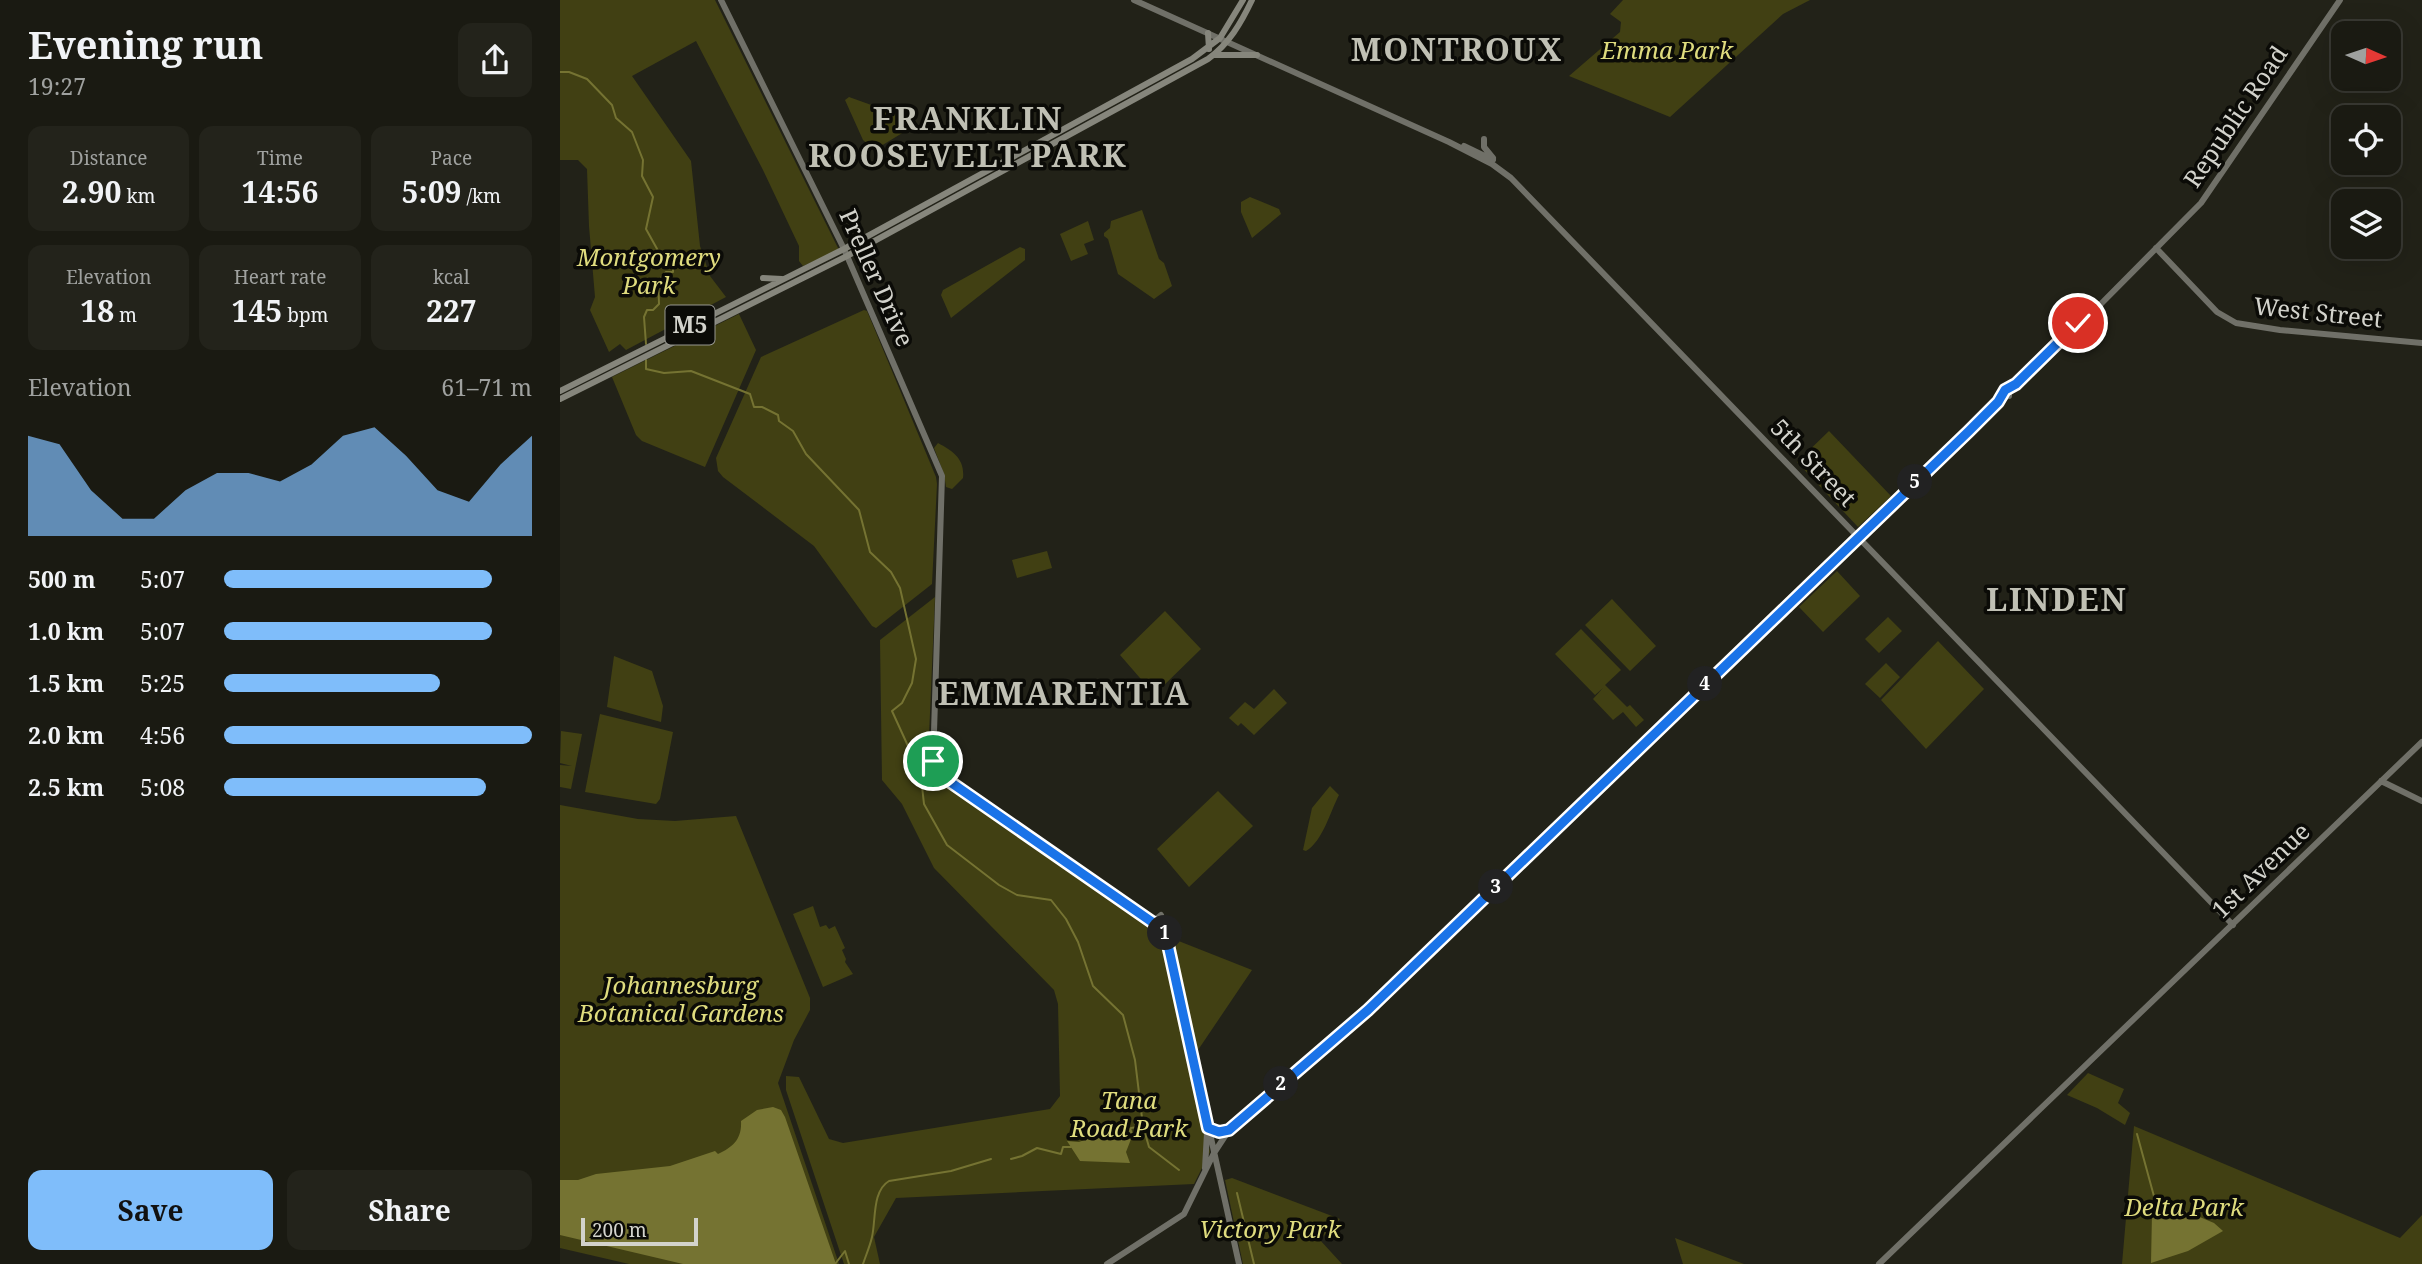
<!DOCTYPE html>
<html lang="en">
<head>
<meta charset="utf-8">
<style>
  body { margin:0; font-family:"Noto Serif",serif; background:#23231b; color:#f1f3f6; height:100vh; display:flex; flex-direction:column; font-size:26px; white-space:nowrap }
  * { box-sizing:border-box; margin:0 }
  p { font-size:23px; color:#9fa19f }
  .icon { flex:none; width:38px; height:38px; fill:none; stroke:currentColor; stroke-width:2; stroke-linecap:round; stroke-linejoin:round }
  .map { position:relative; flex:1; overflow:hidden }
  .panel { display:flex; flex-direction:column; background:#1a1a12; width:560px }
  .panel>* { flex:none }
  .needle { width:46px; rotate:93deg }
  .tools { position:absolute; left:1771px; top:21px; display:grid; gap:14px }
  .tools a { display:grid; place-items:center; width:70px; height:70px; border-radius:14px; background:#1a1a12; box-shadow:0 7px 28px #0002,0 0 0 2px #383832; font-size:35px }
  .scale { position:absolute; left:21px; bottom:18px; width:117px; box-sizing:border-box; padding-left:7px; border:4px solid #d3d3cc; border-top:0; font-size:19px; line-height:24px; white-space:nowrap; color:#d3d3cc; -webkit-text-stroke:5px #0b0b07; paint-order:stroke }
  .pin { position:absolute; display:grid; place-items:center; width:60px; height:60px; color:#fff; margin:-30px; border:4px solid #fff; border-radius:50%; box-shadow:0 2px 7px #0007 }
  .km { position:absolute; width:35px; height:35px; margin:-18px; border-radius:50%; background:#222; color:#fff; font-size:19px; line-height:35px; text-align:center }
  .round { display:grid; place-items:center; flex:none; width:74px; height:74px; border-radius:14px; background:#23231b }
  .head { display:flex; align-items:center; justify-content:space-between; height:119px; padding:0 28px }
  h1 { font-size:38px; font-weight:700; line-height:52px }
  .figures { display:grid; grid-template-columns:repeat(3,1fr); gap:10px; height:119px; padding:7px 28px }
  .figures div { display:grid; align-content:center; border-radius:14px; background:#23231b; text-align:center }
  .figures b { font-size:30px; font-weight:700 }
  .figures small { font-size:19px; font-weight:400 }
  .figures p { font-size:19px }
  .chart { height:196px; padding:14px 28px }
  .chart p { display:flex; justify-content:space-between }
  .chart svg { width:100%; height:126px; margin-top:7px; fill:#7fbdfa; opacity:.7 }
  .button { display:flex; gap:14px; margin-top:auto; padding:14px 28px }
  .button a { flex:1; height:80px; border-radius:14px; background:#7fbdfa; color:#111; font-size:28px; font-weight:700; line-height:80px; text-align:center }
  .button a+a { background:#23231b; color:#f1f3f6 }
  ul { padding:0 28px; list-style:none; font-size:23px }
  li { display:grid; grid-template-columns:112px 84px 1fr; align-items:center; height:52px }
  li i { height:18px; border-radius:9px; background:#7fbdfa }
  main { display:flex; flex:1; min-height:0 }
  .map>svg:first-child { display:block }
  .green { fill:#414013 }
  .water { fill:#757332 }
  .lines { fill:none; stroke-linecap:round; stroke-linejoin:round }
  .stream { stroke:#757332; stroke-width:2 }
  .secondary { stroke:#707068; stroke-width:6 }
  .primary { stroke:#86867c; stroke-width:6 }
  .route-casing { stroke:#fff; stroke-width:14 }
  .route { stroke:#1a73e8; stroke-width:9 }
  .labels { text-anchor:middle; stroke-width:7; stroke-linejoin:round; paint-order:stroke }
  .shield { fill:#0b0b07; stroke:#979791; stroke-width:2 }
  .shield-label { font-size:23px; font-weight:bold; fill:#d3d3cc }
  .park-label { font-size:24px; font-style:italic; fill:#dfdc7e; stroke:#0b0b07 }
  .street-label { font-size:24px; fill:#d3d3cc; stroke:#0b0b07 }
  .district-label { font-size:32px; font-weight:bold; letter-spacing:2px; fill:#c0c0b4; stroke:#0b0b07 }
</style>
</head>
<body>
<main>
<section class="panel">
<div class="head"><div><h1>Evening run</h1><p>19:27</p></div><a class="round"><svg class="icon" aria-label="share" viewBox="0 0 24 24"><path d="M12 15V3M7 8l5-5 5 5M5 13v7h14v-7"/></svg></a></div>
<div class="figures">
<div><p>Distance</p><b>2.90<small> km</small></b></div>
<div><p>Time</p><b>14:56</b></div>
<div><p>Pace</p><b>5:09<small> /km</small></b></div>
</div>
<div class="figures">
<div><p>Elevation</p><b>18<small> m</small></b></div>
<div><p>Heart rate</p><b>145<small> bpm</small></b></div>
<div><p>kcal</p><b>227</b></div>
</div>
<div class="chart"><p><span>Elevation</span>61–71 m</p>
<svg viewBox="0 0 160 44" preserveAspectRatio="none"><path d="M0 44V9L10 12L20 28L30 38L40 38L50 28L60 22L70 22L80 25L90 19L100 9L110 6L120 16L130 28L140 32L150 19L160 9V44z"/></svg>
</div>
<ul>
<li><b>500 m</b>5:07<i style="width:87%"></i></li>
<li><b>1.0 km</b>5:07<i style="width:87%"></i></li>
<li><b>1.5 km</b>5:25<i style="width:70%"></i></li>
<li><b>2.0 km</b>4:56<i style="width:100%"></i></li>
<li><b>2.5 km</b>5:08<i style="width:85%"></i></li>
</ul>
<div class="button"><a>Save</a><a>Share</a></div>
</section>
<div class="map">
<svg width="1862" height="1264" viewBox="0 0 1862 1264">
  <rect width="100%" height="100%" fill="#222218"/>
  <path class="green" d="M0,0H155L279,250L243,266L239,261V246L203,170L136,41L72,76L131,161L140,246L150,276L166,297L66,350L60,344L49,352L30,310L35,297L29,226L27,169L18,160H0Z
    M1063,0H1250L1223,14L1110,117L1009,76L1060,32L1061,22L1050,14Z
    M289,97L356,121L357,124L321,146L311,147L303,140L285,100Z
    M690,197L719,209L721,214L692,238L681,212V202Z
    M582,210L599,259L604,263L612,286L594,299L558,274L548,239L544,236V233L550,228L551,221Z
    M528,221L534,240L524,244L528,254L511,261L500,234Z
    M460,247L465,249V260L391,318L381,295L383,290Z
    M304,310L307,311L376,477L377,484L372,584L316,628L312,626L254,546L163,477L158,471L156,458L201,357Z
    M179,314L196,350L145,467L82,441L76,435L52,377Z
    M1269,431L1331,496L1298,527L1237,462Z
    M378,443C393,451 405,459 403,478L392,489L386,487L384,474L374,448Z
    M487,551L492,568L457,578L452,560Z
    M1277,571L1300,596L1263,632L1239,607Z
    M375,597L368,759L380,779L603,935L650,1152L634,1184L336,1198L314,1237L320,1264H284L226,1090V1076L239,1077L269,1139L283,1143L490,1109L500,1096L498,1004L494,990L374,868L342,804L322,780L320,640Z
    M1052,599L1096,646L1070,671L1025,625Z
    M605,611L641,649L597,692L593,693L560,655Z
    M1328,617L1342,631L1319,653L1305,639Z
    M1021,629L1061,670L1045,685L1067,707L1070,705L1084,720L1076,727L1063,712L1053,720L1033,699L1043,688L1035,695L995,654Z
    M1378,641L1424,689L1366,749L1321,700Z
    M54,656L92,671L103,706L101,722L47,707Z
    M1326,663L1340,677L1320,698L1305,684Z
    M714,689L727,703L694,735L681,723L678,726L669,718L685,702L694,709Z
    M40,714L113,732L100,799L96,804L25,792Z
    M1,731L22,734L11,789L0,787V765L12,766L0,763Z
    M770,786L779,795C770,812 763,841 746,851L743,850L752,808Z
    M658,791L693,826L629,887L597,849Z
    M0,805L78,819L115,821L176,816L250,998V1010L234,1040L218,1083L279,1264H69L0,1248Z
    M253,906L260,927L266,925L269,929L275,926L285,948L282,950L286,959L285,962L293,974L263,987L233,914Z
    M611,938L692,970L636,1053Z
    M1528,1073L1564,1089L1558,1103L1570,1113L1565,1125L1537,1108L1507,1095Z
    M1574,1126L1840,1238L1862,1215V1264H1562Z
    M672,1178L780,1219L760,1240L782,1264H683L665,1180Z
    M1115,1238L1184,1264H1123Z"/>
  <path class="water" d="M213,1107L221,1110L225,1117L276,1264H123L0,1235V1180H18L36,1174L110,1166L155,1151L158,1154C173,1147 182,1139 181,1121L197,1110Z
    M559,1127L571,1128L573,1134L566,1152L570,1163L520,1161L507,1141L519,1142Z
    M1616,1207L1654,1223L1663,1231L1628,1251L1591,1263L1592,1213Z"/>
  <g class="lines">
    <path class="stream" d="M0,72H9L27,79L52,105L56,118L72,132L83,160L82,176L93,197L86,229L101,256L113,262V272H106C95,282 99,290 99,304L93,310H87L84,317L86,344
      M86,360V369L104,373L131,371L190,394L194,407H202L218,415L219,421L233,431L246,454L299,510L310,552L331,572L340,588L356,659L352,683L342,703L332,711L348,746L362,786L364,804L387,845L439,885L457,895L491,900L506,919L518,942L533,986L563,1015L575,1060L583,1126
      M571,1128L583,1126L589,1147L619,1170
      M1577,1134L1598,1211
      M451,1159L462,1156L477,1148L501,1154L503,1147H511
      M677,1193L694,1264
      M275,1264L285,1251L289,1264
      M303,1264C306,1255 310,1246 312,1237C316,1220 312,1191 329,1181L391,1171L431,1159"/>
    <path class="secondary" d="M161,0L284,249L382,476L373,764L383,777L605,931L679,1264
      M574,0L889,142L932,164L951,178L1673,925
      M924,139V147L933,158
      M904,146L933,160
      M1596,248L1657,312L1676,323L1720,330L1862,343
      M1524,321L1641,203L1780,0
      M1445,390L1449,391V396L1444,395Z
      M1448,390L1512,330L1518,322
      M1821,781L1862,801
      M590,919H596L601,915
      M648,1128L659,1132L669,1130
      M645,1168L647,1133
      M547,1264L624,1214L654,1153L669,1130L808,1010L1438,402L1446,397
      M1319,1264L1862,742"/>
    <path class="primary" d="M648,33L649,49
      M654,55H697
      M203,278L222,279
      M0,391L284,249L632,59L660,38L683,0
      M0,399L287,256L648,59C669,44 681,23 692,0"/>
  </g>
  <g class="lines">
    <g class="route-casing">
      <path id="route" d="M373,761L383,777L605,931L648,1128L659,1132L669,1130L808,1010L1409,431L1438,402L1445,390L1456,384L1518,323"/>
    </g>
    <use href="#route" class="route"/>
  </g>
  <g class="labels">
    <rect class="shield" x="105.5" y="305.5" width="49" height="39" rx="5"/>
    <g class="shield-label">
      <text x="130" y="333">M5</text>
    </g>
    <g class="park-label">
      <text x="1107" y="59">Emma Park</text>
      <text x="89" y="266">Montgomery<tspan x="89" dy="28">Park</tspan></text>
      <text x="121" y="994">Johannesburg<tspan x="121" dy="28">Botanical Gardens</tspan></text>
      <text x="569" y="1109">Tana<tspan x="569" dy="28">Road Park</tspan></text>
      <text x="1624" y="1216">Delta Park</text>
      <text x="710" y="1238">Victory Park</text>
    </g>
    <g class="street-label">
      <text transform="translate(1676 117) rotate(-56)" y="8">Republic Road</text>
      <text transform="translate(316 278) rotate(66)" y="8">Preller Drive</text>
      <text transform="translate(1758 313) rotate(6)" y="8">West Street</text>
      <text transform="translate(1253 463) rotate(46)" y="8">5th Street</text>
      <text transform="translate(1701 871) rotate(-44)" y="8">1st Avenue</text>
    </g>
    <g class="district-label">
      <text x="897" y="61">MONTROUX</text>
      <text x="408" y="130">FRANKLIN<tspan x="408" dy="37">ROOSEVELT PARK</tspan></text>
      <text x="1497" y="611">LINDEN</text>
      <text x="504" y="705">EMMARENTIA</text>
    </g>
  </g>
</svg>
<div class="tools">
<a><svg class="needle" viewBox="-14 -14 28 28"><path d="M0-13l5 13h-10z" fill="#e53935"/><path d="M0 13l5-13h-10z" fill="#9fa19f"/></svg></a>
<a><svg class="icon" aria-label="locate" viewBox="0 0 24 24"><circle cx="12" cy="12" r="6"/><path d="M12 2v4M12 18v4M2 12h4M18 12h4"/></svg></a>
<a><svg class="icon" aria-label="layers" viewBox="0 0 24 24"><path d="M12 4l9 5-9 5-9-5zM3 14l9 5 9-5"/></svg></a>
</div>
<div class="scale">200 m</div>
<div class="pin" style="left:373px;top:761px;background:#1e9e55"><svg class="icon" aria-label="arrive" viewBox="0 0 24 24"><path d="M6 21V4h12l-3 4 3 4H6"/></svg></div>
<div class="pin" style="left:1518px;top:323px;background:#d93025"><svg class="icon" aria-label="check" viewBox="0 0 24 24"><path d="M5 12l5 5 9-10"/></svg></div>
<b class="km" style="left:605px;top:933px">1</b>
<b class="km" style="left:721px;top:1084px">2</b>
<b class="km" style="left:936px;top:887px">3</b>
<b class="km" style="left:1145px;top:684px">4</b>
<b class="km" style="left:1355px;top:482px">5</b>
</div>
</main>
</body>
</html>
